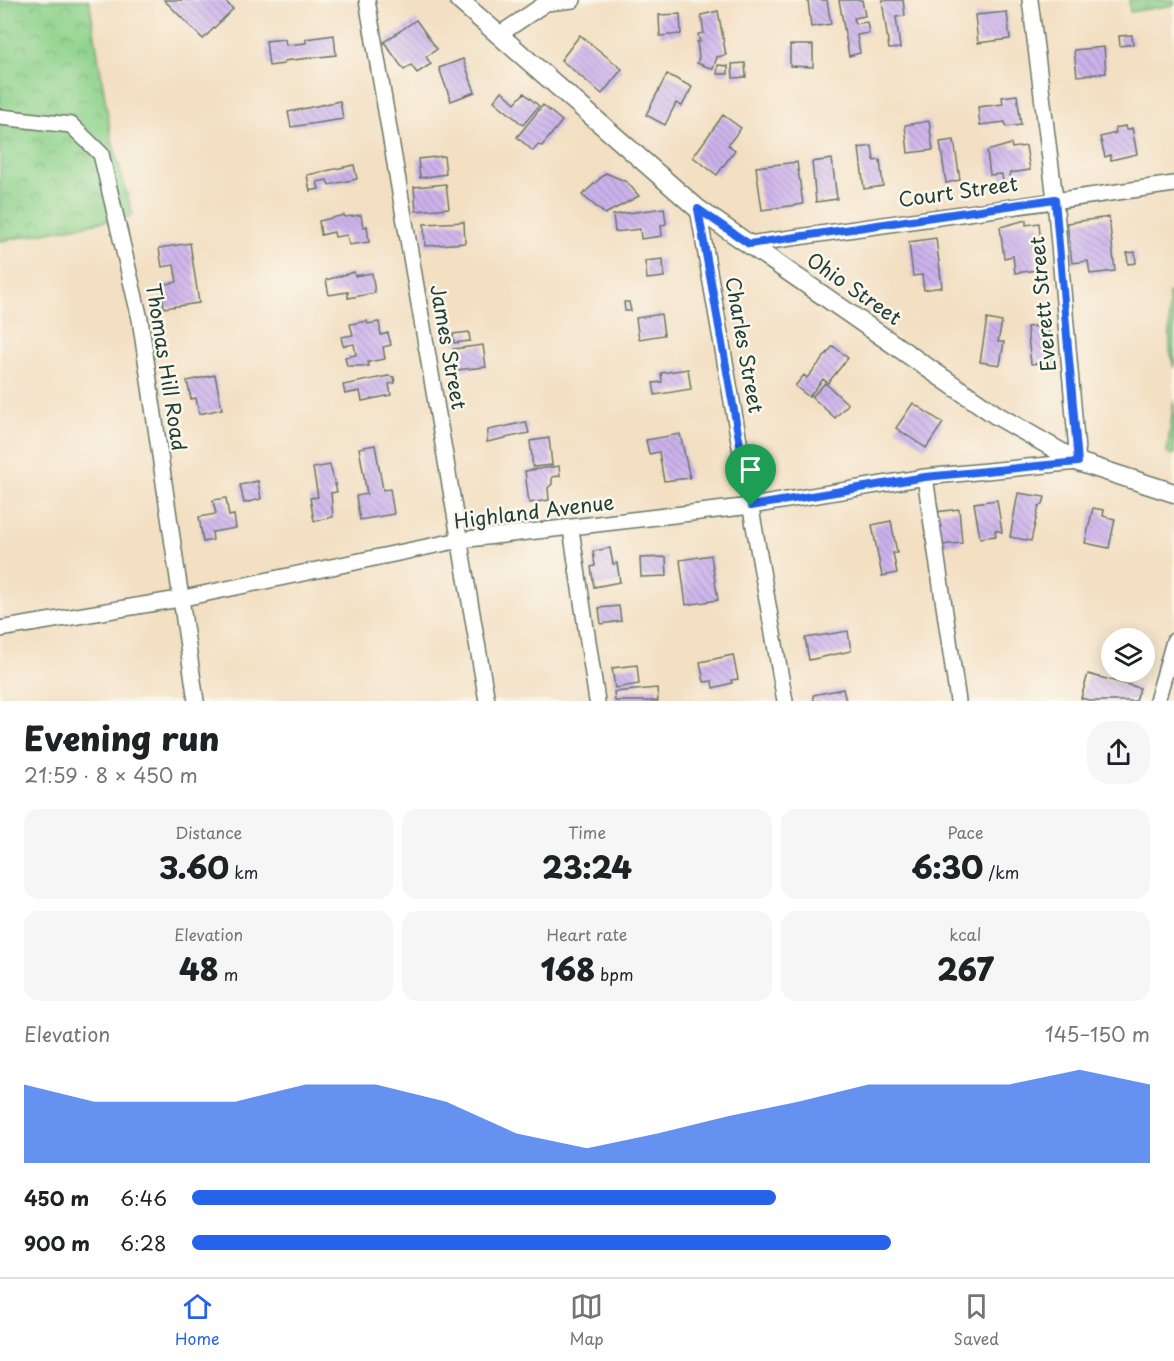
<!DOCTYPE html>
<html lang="en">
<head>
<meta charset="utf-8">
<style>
  body { margin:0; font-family:"Playpen Sans",sans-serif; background:#f6f6f6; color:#202124; height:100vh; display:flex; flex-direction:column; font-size:22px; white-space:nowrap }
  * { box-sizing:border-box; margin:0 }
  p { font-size:20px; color:#757577 }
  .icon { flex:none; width:33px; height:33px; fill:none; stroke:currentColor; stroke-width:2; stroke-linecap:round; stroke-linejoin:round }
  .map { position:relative; height:701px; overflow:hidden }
  .details { display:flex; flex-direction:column; background:#fff; flex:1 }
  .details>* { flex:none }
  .controls { position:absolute; left:1101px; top:628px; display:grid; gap:12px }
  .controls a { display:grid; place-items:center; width:54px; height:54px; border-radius:50%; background:#fff; box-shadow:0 3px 15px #0003; font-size:30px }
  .pin { position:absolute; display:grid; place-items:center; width:51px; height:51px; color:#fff; margin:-62px -26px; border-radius:50% 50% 50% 0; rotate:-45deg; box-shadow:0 0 6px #0007 }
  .pin .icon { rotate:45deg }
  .round { display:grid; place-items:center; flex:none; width:63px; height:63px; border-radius:24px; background:#f6f6f6 }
  .overview { display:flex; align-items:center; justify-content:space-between; height:102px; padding:0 24px }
  h1 { font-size:33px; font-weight:800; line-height:45px }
  .metrics { display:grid; grid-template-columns:repeat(3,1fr); gap:9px; height:102px; padding:6px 24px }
  .metrics div { display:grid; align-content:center; border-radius:15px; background:#f6f6f6; text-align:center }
  .metrics b { font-size:30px; font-weight:800 }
  .metrics small { font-size:16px; font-weight:400 }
  .metrics p { font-size:16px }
  .chart { height:168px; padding:12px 24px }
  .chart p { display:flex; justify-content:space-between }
  .chart svg { width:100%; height:108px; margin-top:6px; fill:#2563eb; opacity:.7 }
  ul { padding:0 24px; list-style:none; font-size:20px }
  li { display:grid; grid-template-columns:96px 72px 1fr; align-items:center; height:45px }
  li i { height:15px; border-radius:8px; background:#2563eb }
  .tabs { display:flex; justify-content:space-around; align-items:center; height:84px; border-top:2px solid #e0e0e0; background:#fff; font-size:16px; color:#757577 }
  .tabs a { display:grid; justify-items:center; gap:3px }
  .tabs .active { color:#2563eb }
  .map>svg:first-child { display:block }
  .park { fill:url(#park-crowns); stroke:#568860; stroke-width:1.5 }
  .building { fill:url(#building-back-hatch) }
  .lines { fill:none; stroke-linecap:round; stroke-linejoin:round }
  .minor-casing { stroke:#697666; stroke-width:18 }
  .tertiary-casing { stroke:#697666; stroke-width:21 }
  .minor { stroke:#fff; stroke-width:15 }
  .tertiary { stroke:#fff; stroke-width:18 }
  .route-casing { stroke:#fff; stroke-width:12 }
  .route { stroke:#2563eb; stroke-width:8 }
  .labels { text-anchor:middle; stroke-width:5; stroke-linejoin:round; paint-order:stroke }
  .street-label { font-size:20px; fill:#1f3d34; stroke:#fbf7ec }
</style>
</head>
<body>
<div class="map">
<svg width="1174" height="701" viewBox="0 0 1174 701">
  <defs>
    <pattern id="park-crowns" width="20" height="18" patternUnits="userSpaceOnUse" patternTransform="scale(1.5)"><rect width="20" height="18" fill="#8ed28b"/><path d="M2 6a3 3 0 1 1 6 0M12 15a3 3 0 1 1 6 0" fill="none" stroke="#73ac72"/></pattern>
    <pattern id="building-back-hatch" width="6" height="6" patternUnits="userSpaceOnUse" patternTransform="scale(1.5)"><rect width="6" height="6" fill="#cdb3ed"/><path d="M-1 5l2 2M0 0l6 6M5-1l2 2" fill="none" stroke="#a693c1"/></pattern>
  </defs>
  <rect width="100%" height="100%" fill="#fbf7ec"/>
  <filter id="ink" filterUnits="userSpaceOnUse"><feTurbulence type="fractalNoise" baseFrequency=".0167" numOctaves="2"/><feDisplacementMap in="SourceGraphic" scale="12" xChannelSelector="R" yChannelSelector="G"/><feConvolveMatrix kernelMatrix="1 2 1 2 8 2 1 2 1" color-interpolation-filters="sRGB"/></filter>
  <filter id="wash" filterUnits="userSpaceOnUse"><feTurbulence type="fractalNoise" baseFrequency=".008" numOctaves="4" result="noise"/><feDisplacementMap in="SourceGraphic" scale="24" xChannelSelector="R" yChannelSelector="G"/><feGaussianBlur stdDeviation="1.35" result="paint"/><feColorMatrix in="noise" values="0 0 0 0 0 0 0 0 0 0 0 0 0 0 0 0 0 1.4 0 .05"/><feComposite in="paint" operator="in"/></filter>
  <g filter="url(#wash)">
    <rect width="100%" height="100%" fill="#f3dfc2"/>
    <path class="park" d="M0,0H89L112,141L133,216L0,241Z
      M1129,0H1174V5L1130,12Z
      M1174,292V368L1170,350L1169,293Z
      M1174,399V455L1167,453Z"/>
    <g id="blocks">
      <path class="building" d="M164,0H224L233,9L203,39Z
        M808,0H827L831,24L811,27Z
        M839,0H862L865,16L854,18L855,24L867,22L869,33L857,35L860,53L849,56Z
        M882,0H903L905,16L896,17L900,48L889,49Z
        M718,11L726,55L717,57L713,69L697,63L699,57L697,42H700L698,34L704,33L701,15Z
        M1007,12L1010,39L978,43L975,15Z
        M680,14L681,34L660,36L659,15Z
        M416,20L437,49L426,57L431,64L417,73L411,65L404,70L384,42Z
        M334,35L336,55L284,61V64L269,66L266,41L285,39L286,45L306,43V39Z
        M580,35L622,69L602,94L561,60Z
        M1132,35L1133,44L1120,46L1119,36Z
        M790,45H813V67L790,66Z
        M1104,47L1106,73L1077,76L1074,50Z
        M463,59L475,92L451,101L439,68Z
        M745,63L746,77L733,78L732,64Z
        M718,65L728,66V74H717Z
        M667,74L692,87L682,106L676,103L665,125L646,115Z
        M502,91L515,103L524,93L539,106L523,125L494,101Z
        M1017,95L1021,125L1006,127L1005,122L980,125L978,107L1003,104L1002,97Z
        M340,101L343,119L291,127L288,112Z
        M543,105L562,121L542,146L538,145L533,151L517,137Z
        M723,115L741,128L728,145L735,150L717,175L693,157Z
        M929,121L933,150L908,153L905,125Z
        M1125,126L1126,130L1132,128L1137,154L1111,160L1110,155L1105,157L1100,137L1116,133L1115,128Z
        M954,140L960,180L946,183L940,142Z
        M1011,144L1012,148L1026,146L1030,170L1010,173L1011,181L1003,182L1002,174L990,175L987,151Z
        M872,146L874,161L880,160L883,186L864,189L859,148Z
        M444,156L446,174L420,178L418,159Z
        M832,159L837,199L816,202L812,162Z
        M797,162L803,204L762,210L756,167Z
        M354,165L357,179L329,185L327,180L317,182L319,189L310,191L307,175Z
        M606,173L627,182L639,196L605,214L582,195Z
        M446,184L449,208L416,211L414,187Z
        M664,208L666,224L661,225L662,236L641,239L640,229L615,232L613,215Z
        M344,215L345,217L361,215L363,227L367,226L369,242L349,245L347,235L335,237L334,232L321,235L319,221Z
        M1109,217L1115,271L1090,274L1088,261L1072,263L1067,223Z
        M1026,220V225L1039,223L1041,246L1034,247L1037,270L1015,273L1013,256L1004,258L1000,227Z
        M464,222L465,243L425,246L424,224Z
        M936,238L942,287L924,290L922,275L913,276L909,242Z
        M190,243L199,303L164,308L161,285L177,282L174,265L162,267L159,248Z
        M1135,252L1136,263L1128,264L1127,253Z
        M663,259L664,277L647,279L645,261Z
        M354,272L355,276L372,273L375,293L348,298V292L329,295L326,280Z
        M624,302H629L631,311H625Z
        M661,314L664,335L639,339L636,318Z
        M987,319L1002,322L998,342H1004L1000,365L980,362Z
        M367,321L368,324L379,322L381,335L388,333L391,345L383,347L385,359L368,362L369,366H347L345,357L356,355L354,344L343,346L341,337L353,335L350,324Z
        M1048,325L1052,362L1031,364L1027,327Z
        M469,332L470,341L454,343L453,334Z
        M483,345L486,367L455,370L453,349Z
        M833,346L848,358L828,383L823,379L809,397L795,386L804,375L807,378Z
        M688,369L691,389L655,395L653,383L662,382L661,373Z
        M215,375L222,409L199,414L196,398L191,399L187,381Z
        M388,376L394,377L395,383L389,384L391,395L362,401L360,391L345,394L343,385Z
        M825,383L848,404L835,418L812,397Z
        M913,403L943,423L926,448L896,428Z
        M526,422L529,433L487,442L488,430Z
        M680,434L690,478L664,481L659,452L649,454L646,440Z
        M549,438L552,465L533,467L530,441Z
        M375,445L383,490L390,489L394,514L360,520L356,496L367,494L359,448Z
        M330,465L337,492L331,493L333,517L314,521L310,498L318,497L313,468Z
        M559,466L560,476L552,477V484L548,488L549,500L529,503L525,471Z
        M258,481L261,499L244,503L240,485Z
        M1018,493L1045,497L1043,504L1039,506L1031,541L1010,537Z
        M226,498L229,516L234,515L236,528L212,532L213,540L203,542L199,517L216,514L213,500Z
        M997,500L1002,532L995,530L996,536L980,538L974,503Z
        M1093,508L1104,510L1103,516L1115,519L1109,548L1085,543Z
        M959,509L962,543L940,545L936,512Z
        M891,521L897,553H893L897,573L882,576L872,525Z
        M610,548L613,564L617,563L620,582L594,587L591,567L595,566L593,551Z
        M711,555L718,600L686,605L680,560Z
        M666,557L667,576L641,577L640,558Z
        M619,606L621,621L601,624L599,608Z
        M848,631L851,651L809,660L805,638Z
        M733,655L738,679L731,680L732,683L713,688L712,681L704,682L700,662Z
        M637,665L639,684L615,688L612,668Z
        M1088,674L1140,688L1136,701H1092L1081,698Z
        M657,688L658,701H615L614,692Z
        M843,689L846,701H814L813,695Z"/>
    </g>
  </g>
  <g filter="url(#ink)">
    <use href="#blocks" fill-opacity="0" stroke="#697666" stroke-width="1.5"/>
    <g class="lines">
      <g class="minor-casing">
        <path id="minor" d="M367,0L487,701
          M500,34L546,3L573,0
          M0,117L71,125L101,154L140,319L196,701
          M698,209L785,701
          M749,244L1174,184
          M925,477L958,701
          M571,529L597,701
          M0,629L179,599L460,540L751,506L925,477L1078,462L1055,199L1030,0
          M1157,701L1174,641"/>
      </g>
      <g class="tertiary-casing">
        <path id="tertiary" d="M459,0L698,209L996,415L1078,462L1174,493"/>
      </g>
      <use href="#minor" class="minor"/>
      <use href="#tertiary" class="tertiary"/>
    </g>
  </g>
  <g class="lines" filter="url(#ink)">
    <g class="route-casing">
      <path id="route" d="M1055,199L1078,462L925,477L751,506L698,209L749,244Z"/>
    </g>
    <use href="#route" class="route"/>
  </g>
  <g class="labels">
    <g class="street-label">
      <text transform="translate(958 192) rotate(-8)" y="7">Court Street</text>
      <text transform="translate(854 289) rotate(35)" y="7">Ohio Street</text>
      <text transform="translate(1043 304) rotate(-95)" y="7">Everett Street</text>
      <text transform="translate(744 345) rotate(80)" y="7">Charles Street</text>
      <text transform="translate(448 347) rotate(80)" y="7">James Street</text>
      <text transform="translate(166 367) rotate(81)" y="7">Thomas Hill Road</text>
      <text transform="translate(534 512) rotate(-7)" y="7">Highland Avenue</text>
    </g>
  </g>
</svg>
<div class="controls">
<a><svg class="icon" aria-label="layers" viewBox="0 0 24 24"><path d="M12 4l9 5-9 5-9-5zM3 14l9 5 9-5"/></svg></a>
</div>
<div class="pin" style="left:751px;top:506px;background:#1e9e55"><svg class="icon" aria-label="arrive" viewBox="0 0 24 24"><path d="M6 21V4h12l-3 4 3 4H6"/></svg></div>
</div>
<section class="details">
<div class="overview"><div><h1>Evening run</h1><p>21:59 · 8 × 450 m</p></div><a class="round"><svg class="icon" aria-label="share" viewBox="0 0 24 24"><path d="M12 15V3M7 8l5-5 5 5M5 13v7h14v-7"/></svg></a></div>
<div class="metrics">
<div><p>Distance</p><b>3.60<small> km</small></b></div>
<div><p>Time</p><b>23:24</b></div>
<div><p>Pace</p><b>6:30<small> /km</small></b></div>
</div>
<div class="metrics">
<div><p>Elevation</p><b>48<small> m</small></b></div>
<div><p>Heart rate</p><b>168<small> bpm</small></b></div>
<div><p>kcal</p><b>267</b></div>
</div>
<div class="chart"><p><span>Elevation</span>145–150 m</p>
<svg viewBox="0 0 160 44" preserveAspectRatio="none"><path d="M0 44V12L10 19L20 19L30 19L40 12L50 12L60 19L70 32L80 38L90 32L100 25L110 19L120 12L130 12L140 12L150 6L160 12V44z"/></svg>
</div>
<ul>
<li><b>450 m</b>6:46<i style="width:61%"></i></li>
<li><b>900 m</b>6:28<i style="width:73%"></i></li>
</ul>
</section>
<nav class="tabs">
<a class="active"><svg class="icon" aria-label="home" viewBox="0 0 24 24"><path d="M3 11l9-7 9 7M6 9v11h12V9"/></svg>Home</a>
<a><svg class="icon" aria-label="map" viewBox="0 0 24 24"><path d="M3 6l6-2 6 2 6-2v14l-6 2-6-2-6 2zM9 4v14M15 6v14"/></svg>Map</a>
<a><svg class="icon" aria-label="saved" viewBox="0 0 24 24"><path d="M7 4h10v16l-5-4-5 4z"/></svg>Saved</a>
</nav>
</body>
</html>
